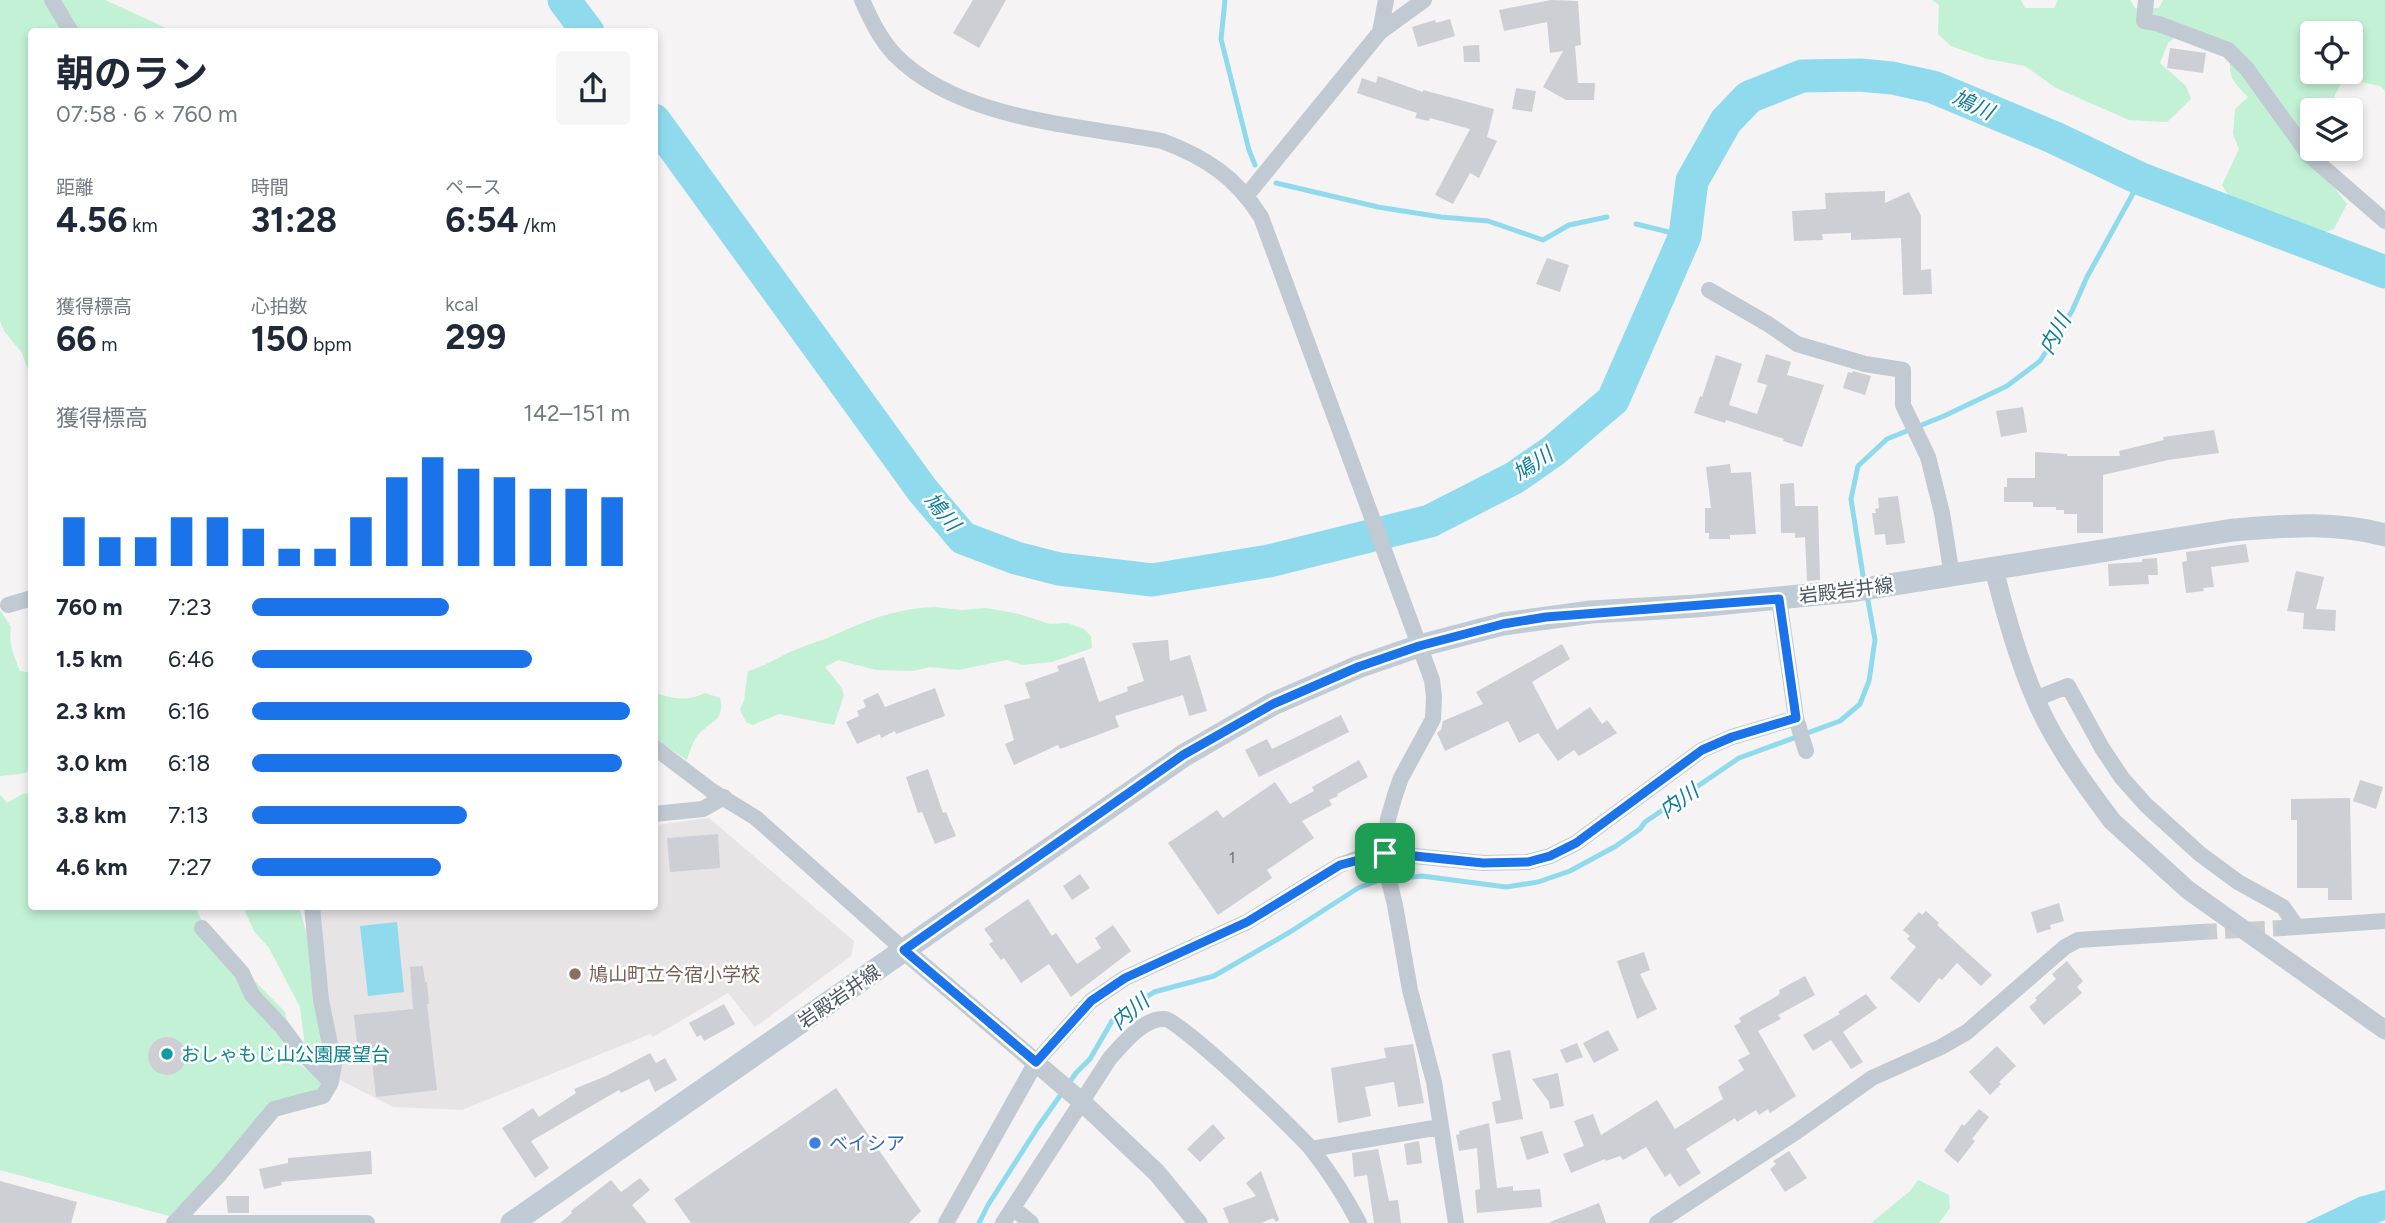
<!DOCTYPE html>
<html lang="ja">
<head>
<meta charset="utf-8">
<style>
  body { margin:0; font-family:Figtree,"Noto Sans JP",sans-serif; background:#f6f6f7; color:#1f2937; height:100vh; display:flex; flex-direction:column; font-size:26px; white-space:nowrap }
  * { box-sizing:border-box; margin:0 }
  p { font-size:23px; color:#747a83 }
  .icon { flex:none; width:38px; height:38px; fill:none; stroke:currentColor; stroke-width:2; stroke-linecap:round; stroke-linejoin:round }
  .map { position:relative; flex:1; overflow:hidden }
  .details { position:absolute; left:28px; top:28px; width:630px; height:882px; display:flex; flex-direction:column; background:#fff; border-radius:7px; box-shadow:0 4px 10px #0003 }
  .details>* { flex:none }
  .fabs { position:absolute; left:2300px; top:21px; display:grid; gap:14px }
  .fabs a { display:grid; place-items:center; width:63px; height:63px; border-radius:7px; background:#fff; box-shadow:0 4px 10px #0003; font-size:35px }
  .pin { position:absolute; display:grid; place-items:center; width:60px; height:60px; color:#fff; margin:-30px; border-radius:14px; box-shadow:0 4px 10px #0006 }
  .round { display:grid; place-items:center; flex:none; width:74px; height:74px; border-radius:7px; background:#f6f6f7 }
  .headline { display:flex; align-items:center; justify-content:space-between; height:119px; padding:0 28px }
  h1 { font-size:38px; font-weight:700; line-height:52px }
  .metrics { display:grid; grid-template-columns:repeat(3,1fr); gap:10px; height:119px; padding:7px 28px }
  .metrics div { display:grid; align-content:center }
  .metrics b { font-size:35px; font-weight:700 }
  .metrics small { font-size:19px; font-weight:400 }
  .metrics p { font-size:19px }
  .chart { height:196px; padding:14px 28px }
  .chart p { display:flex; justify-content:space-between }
  .chart svg { width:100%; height:126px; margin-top:7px; stroke:#1a73e8; stroke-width:6 }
  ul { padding:0 28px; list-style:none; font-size:23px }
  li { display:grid; grid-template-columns:112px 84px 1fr; align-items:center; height:52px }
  li i { height:18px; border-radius:9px; background:#1a73e8 }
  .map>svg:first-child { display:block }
  .education { fill:#e6e4e5 }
  .green { fill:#c3f1d5; fill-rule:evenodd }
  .water { fill:#90daee }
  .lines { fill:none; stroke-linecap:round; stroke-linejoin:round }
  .stream { stroke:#90daee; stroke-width:5 }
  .river { stroke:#90daee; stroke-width:33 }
  .building { fill:#cdcfd5 }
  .minor-tunnel { stroke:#caccce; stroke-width:16; stroke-dasharray:16 8; stroke-linecap:butt }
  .minor { stroke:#c1cad2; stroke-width:16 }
  .tertiary { stroke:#c1cad2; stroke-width:19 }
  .secondary { stroke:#c1cbd6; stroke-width:23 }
  .tertiary-bridge { stroke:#c1cad2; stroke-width:19 }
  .route-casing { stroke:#fff; stroke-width:14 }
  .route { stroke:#1a73e8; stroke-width:9 }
  .education-dot { fill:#8d6e63; stroke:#fff; stroke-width:2.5 }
  .culture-dot { fill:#0f9aa8; stroke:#fff; stroke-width:2.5 }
  .shop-dot { fill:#3f7fe0; stroke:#fff; stroke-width:2.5 }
  .labels { text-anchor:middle; stroke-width:5; stroke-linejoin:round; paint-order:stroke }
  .number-label { font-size:16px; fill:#6b747e }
  .street-label { font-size:19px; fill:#4a5661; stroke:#fff }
  .education-label { font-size:19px; fill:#785e54; stroke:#fff; text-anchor:start }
  .culture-label { font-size:19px; fill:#0d838f; stroke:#fff; text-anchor:start }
  .shop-label { font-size:19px; fill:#366cbe; stroke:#fff; text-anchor:start }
  .water-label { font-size:21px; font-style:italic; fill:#0c7c9b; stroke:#fff }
</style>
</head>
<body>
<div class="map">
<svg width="2385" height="1223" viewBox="0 0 2385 1223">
  <rect width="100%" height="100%" fill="#f5f3f3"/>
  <path class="education" d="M709,818L854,941L851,956L755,1027L728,993L653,1037L650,1034L462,1110L393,1107L340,1080L327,1000L317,907L654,906L655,825Z"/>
  <path class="green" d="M0,0H105L173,31L32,32L31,379L22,353L4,331L0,321Z
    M1932,0H2021L2025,8H2054L2058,0H2130L2135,8H2159L2163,0H2385V91L2380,86L2344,78L2335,95L2331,110H2312L2310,164L2327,178L2347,204L2334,229L2314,236L2259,216L2233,203L2222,185L2239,149L2233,134L2235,109L2248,97C2228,77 2228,74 2232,46L2188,28L2168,43L2160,63L2186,86L2191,99L2167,122L2129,120L2056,88L2025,66L1987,59L1951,46L1938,34L1939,5ZM2312,33H2350V72H2312Z
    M934,607L962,610L986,608L1019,614L1050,624L1067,623L1084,629L1091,636L1092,648L1052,662L1022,665L1007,660L958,670L930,667L913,671L876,670L838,660L825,667L841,687L844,695L834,725L779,714L753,725L746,722L740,710L744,700L748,671C762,667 774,660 788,653C804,645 823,641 839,633C872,618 897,609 934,607Z
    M0,610L11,627C8,643 14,656 20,671L32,673L31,770L22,774L0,776Z
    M654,692C672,700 688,701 705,693L720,698C725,721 712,720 699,734C693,740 690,751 687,760L655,739Z
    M31,793L32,906L195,907L208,933L285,1012L295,1062L322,1079L319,1088L309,1095L268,1105L215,1170L169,1216L0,1170V794L7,803L22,794Z
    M243,907H299L309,942L327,1059L325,1067L305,1047L300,1007L269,948L254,931Z
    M1918,1180L1949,1195L1950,1208L1939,1223H1871L1910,1191Z"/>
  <path class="water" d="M397,922L404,992L368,996L360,926Z
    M2385,1190V1220L2378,1223H2305L2359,1197Z"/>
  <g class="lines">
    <path class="stream" d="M1225,0L1221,39L1249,150L1255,165
      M1276,183L1378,207L1441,217L1488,221L1543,240L1569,225L1607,217
      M1636,224L1685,236
      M1864,582L1851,499L1858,466L1887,439L1944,416L2007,386L2040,361L2072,311L2087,277L2141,179
      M979,1223L988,1205L1038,1127L1076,1073L1090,1059L1112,1021L1154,992L1214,976L1290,932L1358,888L1380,880L1422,876L1506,887L1538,882L1570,871L1616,846L1640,829L1645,822L1739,758L1840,721L1860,704L1869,681L1875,640L1867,595"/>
    <path class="river" d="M564,0L588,32
      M654,120L923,491L963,538L1016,558L1059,569L1152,580L1269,561L1430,521L1514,478L1553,451L1613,400L1685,236L1692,181L1726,121L1749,97L1802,76L1860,75L1892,78L1933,87L2055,138L2141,179L2385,272"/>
  </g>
  <path class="building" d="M973,0H1006L979,48L953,33Z
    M1551,0L1578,1L1581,45L1575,46L1578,83H1595L1594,100H1566L1543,87L1563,51L1550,53L1547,22L1504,31L1499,10Z
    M1450,19L1455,36L1418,47L1412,27L1435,20L1436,23Z
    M1479,45L1480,62H1464L1463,46Z
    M2170,48L2206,53L2203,73L2167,68Z
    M1378,76L1423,92V90L1494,109L1487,137L1497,141L1479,178L1470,173L1453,204L1435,195L1470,129L1430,118L1429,121L1415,118L1417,113L1357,93L1362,78L1376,83Z
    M1516,88L1536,91L1532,112L1512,109Z
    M1885,191V203L1909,192L1921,216V270L1931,269L1932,294L1903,295L1901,238L1851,240V233L1822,234L1823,240L1794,241L1792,211L1826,209L1825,193Z
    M1547,258L1569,265L1560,292L1536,284Z
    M1766,354L1791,362L1787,375L1824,385L1802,447L1783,441L1784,439L1726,420L1725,423L1694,413L1700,396L1702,397L1716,355L1742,364L1729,405L1757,414L1767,385L1757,382Z
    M1853,371L1871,376L1865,395L1843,388L1848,372L1852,373Z
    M2023,407L2027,432L2001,437L1996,411Z
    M2214,430L2219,453L2168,460L2103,475V533H2077V514H2064V510H2056V507H2033V502H2004V487H2007V478H2035V452L2067,454V456H2120L2119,451L2164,440L2163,437Z
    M1730,464L1731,473L1751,472L1756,534L1730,535V539H1709V533H1705V508H1711L1706,467Z
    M1794,483L1795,506H1818L1820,580L1807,581L1805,537L1795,538V533H1781L1780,484Z
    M1898,496L1905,543L1886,545L1885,534L1875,535L1872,513H1876L1875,509L1879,508L1878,498Z
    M2246,544L2249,562L2211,567L2214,587L2203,588L2204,591L2186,593L2182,562L2187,561L2186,552Z
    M2157,558L2158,575H2148L2149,584L2109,586L2108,564L2142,562V559Z
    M2296,571L2324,577L2316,609L2336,610L2335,631L2303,629L2304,613L2287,611Z
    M1168,640L1170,661L1190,655L1207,711L1189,716L1183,695L1115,716L1119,727L1060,749L1058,745L1014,765L1005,744L1014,740L1004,705L1030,698L1025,683L1059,671L1057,666L1084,657L1099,702L1128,691L1127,687L1144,681L1132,643Z
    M1562,644L1570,659L1532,682L1557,730L1590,707L1602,724L1607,720L1617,733L1579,756L1574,750L1558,761L1538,733L1519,743L1508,721L1445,751L1437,733L1441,730L1443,721L1483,704L1476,692Z
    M935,688L945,716L896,734L895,731L881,738L880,734L857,744L846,722L859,716L857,711L866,707L863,700L878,693L885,707Z
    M1341,715L1349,732L1259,777L1245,750L1267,739L1272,749Z
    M1359,760L1368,777L1337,794L1338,796L1329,800L1332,805L1302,821L1314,838L1267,870L1272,878L1218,915L1168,843L1217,810L1223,818L1275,782L1290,804L1314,791L1312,787Z
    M928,769L943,813L946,812L956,836L935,844L922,812L918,813L906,777Z
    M2360,780L2383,787L2376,809L2353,801Z
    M2350,798L2352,900H2328V888H2297V820H2291V799Z
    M718,834L720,868L670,872L667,838Z
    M1080,874L1090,888L1072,900L1063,886Z
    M1028,899L1052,936L1056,933L1077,964L1101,948L1095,938L1113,925L1131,951L1071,997L1049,964L1021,983L1004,958L1001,960L989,944L993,941L984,929Z
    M2059,903L2064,921L2050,925L2051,929L2037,933L2031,912Z
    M1926,911L1939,923L1937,925L1992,975L1981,986L1957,963L1942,980L1939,978L1919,1003L1890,978L1916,947L1907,939L1910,936L1903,930L1919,912L1922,915Z
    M1644,952L1650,970L1640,974L1657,1009L1637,1019L1617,961Z
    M2067,961L2083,981L2077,987L2082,993L2044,1025L2029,1007L2037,1000L2035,998L2056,979L2052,974Z
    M423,966L425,982H427L429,1004H427L437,1090L376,1097L372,1060L359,1061L354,1015L413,1009L410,967Z
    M1805,976L1815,995L1778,1015L1781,1019L1758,1031L1796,1096L1770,1113L1768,1109L1759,1115L1756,1110L1737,1122L1735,1118L1686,1149L1701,1173L1679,1187L1670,1173L1665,1177L1646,1147L1623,1160L1620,1156L1606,1161L1605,1159L1571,1173L1563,1154L1584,1146L1574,1121L1593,1114L1601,1135L1657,1100L1675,1129L1723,1099L1718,1087L1744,1070L1738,1060L1750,1054L1734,1026L1741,1022L1739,1018L1777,996L1780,993L1779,990Z
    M1866,994L1877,1008L1843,1032L1863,1062L1851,1069L1831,1040L1813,1051L1803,1035L1840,1014L1838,1012Z
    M724,1004L735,1024L704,1041L701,1035L697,1037L689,1023Z
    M1608,1030L1619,1050L1594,1063L1583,1043Z
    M148 1056a19 19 0 1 1 38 0a19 19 0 1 1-38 0Z
    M1577,1043L1583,1057L1566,1063L1560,1050Z
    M1413,1044L1424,1103L1398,1107L1394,1082L1365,1087L1371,1116L1338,1123L1331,1068L1386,1058L1384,1048Z
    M1997,1046L2016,1066L1999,1082L2001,1084L1990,1095L1969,1072Z
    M1510,1050L1523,1119L1496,1124L1492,1102L1501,1100L1492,1054Z
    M650,1053L656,1063L665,1058L677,1080L655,1092L649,1079L621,1093L619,1090L531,1141L549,1168L535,1178L502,1128L533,1108L539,1117L576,1093L574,1089L606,1076Z
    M1558,1073L1564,1106L1550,1109L1549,1102L1532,1079Z
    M836,1088L921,1211L909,1223H691L674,1199Z
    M1979,1109L1989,1117L1972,1139L1975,1141L1958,1163L1944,1151L1962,1124L1964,1126Z
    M1489,1123L1497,1188L1513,1186V1191L1540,1189L1542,1207L1477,1213L1475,1190L1480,1189L1477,1148L1459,1151L1456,1135L1460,1134L1459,1131Z
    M1213,1124L1225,1138L1200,1162L1187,1149Z
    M1542,1131L1549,1153L1527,1160L1520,1137Z
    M1419,1141L1422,1163L1407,1165L1404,1144Z
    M1378,1149L1389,1201L1398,1200L1401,1223H1374L1367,1175L1354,1177L1352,1153Z
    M371,1151L372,1174L281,1182L282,1185L264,1189L259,1169L288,1163V1158Z
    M1789,1151L1807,1178L1785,1192L1770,1169L1776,1164L1773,1161Z
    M1261,1171L1279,1220L1276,1222L1273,1218L1261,1223H1229L1223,1208L1256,1196L1246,1183Z
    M640,1178L650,1190L632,1205L647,1223H560L572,1213L571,1211L611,1180L621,1192Z
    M0,1181L77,1202L71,1223H0Z
    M226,1196H249V1213H228Z
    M1599,1203L1606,1223H1551L1550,1222Z"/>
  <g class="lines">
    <path class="minor-tunnel" d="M2201,932L2283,928"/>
    <path class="minor" d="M52,0L71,32
      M862,0C871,20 880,39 895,55C959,120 1077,125 1162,141C1205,157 1236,177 1261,217L1432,680L1434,697L1433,719L1401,778L1395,795L1388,819L1384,861L1395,905L1410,990L1434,1082L1456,1223
      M2146,0L2144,21L2159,24L2228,50L2247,69L2309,155L2385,221
      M1380,32L1386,0
      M1247,195L1380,32L1424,0
      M1709,290L1768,324L1797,344L1865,364L1903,370V405L1928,457L1942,513L1952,576
      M8,605L32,598
      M2035,699L2068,686L2102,748L2122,778L2146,805L2200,854L2238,882L2283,907L2297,927
      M1796,718L1806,751
      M654,747L712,791L756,818L904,950
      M654,814L703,809L724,797
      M202,928L242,973L252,995L282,1027L299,1050L331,1082
      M2283,928L2385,921
      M1311,1149L1440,1127
      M1013,1208L1031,1223
      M174,1223L220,1174L274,1109L323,1096L331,1082L334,1064L321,1000L312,906
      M174,1223H367
      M946,1223L1036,1062L1091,1001L1125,978L1247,922L1340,865L1359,858L1385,853L1483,863L1528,862L1550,856L1576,843L1702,750L1732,737L1796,718L1779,599
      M1003,1223L1110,1058C1123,1044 1144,1017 1165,1019C1181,1021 1298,1132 1313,1151C1330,1173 1346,1198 1359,1223
      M1657,1223L1796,1132L1872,1078L1941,1047L1967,1032L2065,947L2078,940L2201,932"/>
    <path class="tertiary" d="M1994,569C2005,613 2017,657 2035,698C2054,743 2083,782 2112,821
      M904,950L1082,1102L1157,1173L1198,1223
      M2361,1013L2385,1030"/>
    <path class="secondary" d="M512,1223L1183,756L1273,704L1358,667L1419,646L1503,624L1591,612L1696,606L1851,591L2233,530C2284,526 2334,521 2385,535"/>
    <path class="tertiary-bridge" d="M2112,821L2188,890L2361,1013"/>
  </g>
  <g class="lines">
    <g class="route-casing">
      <path id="route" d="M1779,599L1796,718L1732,737L1702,750L1576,843L1550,856L1528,862L1483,863L1385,853L1340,865L1247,922L1125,978L1091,1001L1036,1062L904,950L1183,755L1273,704L1358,667L1419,646L1503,624L1546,617Z"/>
    </g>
    <use href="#route" class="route"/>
  </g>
  <circle class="education-dot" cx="575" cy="974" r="7"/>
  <circle class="culture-dot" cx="167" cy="1054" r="7"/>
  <circle class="shop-dot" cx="815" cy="1143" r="7"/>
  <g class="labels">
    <g class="number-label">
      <text x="1232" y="863">1</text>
    </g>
    <g class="street-label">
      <text transform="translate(1846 590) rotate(-7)" y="7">岩殿岩井線</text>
      <text transform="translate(839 996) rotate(-35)" y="7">岩殿岩井線</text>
    </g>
    <g class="education-label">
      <text x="589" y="981">鳩山町立今宿小学校</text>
    </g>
    <g class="culture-label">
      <text x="181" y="1061">おしゃもじ山公園展望台</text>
    </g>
    <g class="shop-label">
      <text x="829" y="1150">ベイシア</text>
    </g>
    <g class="water-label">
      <text transform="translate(1973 105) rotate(24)" y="7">鳩川</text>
      <text transform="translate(2055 334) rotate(-61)" y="7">内川</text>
      <text transform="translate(1533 464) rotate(-34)" y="7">鳩川</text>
      <text transform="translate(942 512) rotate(50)" y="7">鳩川</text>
      <text transform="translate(1679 801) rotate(-35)" y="7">内川</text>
      <text transform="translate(1130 1012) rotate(-40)" y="7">内川</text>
    </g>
  </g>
</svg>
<div class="fabs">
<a><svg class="icon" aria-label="locate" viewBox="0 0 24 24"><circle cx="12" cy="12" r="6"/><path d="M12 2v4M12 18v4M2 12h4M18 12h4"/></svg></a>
<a><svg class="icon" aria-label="layers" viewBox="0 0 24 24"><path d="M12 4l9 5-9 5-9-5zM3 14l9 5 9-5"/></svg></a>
</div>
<div class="pin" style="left:1385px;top:853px;background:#1e9e55"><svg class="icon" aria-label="arrive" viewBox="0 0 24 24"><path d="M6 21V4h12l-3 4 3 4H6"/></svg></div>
<section class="details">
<div class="headline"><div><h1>朝のラン</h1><p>07:58 · 6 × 760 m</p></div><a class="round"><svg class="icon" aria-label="share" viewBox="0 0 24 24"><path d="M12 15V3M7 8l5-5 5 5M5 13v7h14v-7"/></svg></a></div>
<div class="metrics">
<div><p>距離</p><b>4.56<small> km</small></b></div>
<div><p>時間</p><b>31:28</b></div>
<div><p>ペース</p><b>6:54<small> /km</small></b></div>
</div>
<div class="metrics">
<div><p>獲得標高</p><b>66<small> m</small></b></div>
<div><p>心拍数</p><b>150<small> bpm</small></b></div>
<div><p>kcal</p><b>299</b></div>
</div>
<div class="chart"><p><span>獲得標高</span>142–151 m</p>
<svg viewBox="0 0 160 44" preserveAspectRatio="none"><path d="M5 44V27M15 44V34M25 44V34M35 44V27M45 44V27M55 44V31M65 44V38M75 44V38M85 44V27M95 44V13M105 44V6M115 44V10M125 44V13M135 44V17M145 44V17M155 44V20"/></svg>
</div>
<ul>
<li><b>760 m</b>7:23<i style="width:52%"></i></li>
<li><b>1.5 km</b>6:46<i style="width:74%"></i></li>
<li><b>2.3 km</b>6:16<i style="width:100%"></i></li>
<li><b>3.0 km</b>6:18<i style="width:98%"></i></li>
<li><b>3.8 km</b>7:13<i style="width:57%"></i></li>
<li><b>4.6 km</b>7:27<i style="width:50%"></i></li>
</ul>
</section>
</div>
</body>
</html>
